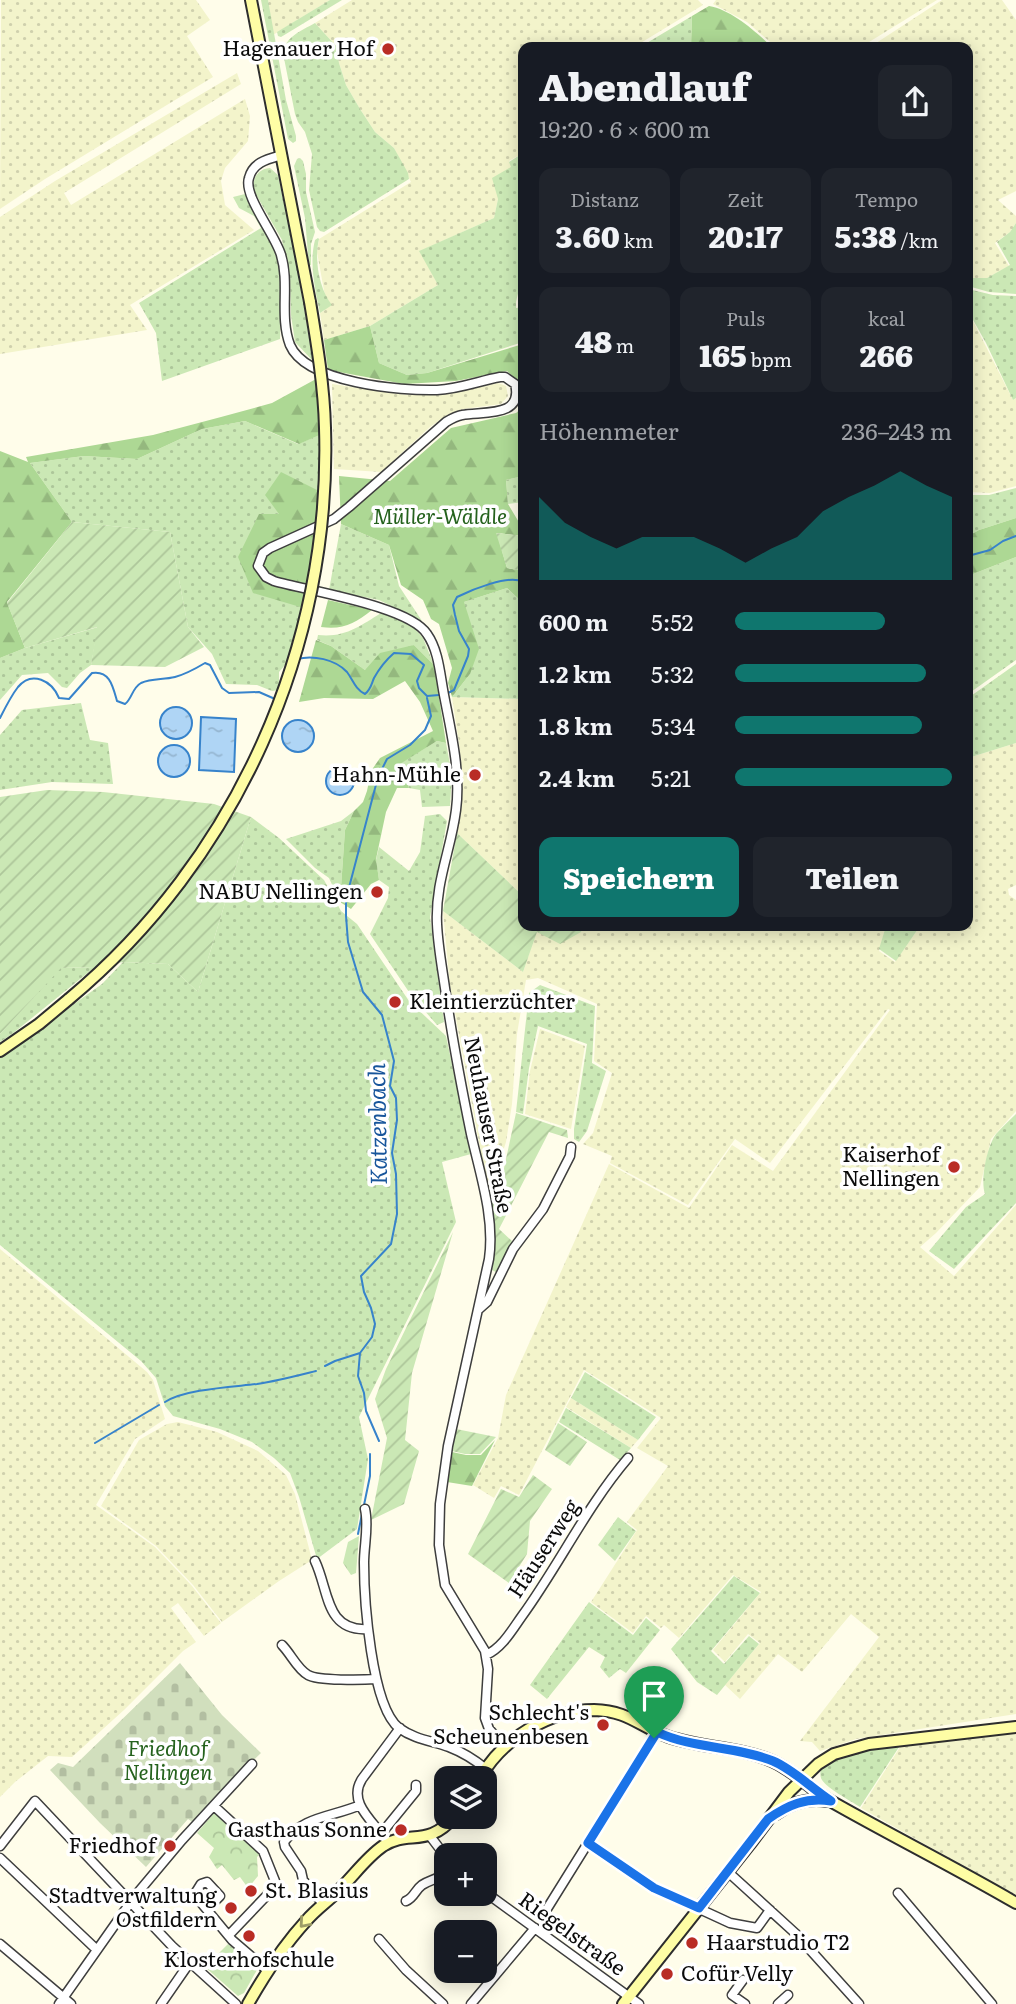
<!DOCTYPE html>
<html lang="de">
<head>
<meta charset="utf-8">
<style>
  body { margin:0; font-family:Literata,serif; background:#20242c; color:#f1f3f6; height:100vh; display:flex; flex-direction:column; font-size:26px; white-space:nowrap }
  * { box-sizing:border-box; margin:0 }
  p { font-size:23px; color:#9ea1a6 }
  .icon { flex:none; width:38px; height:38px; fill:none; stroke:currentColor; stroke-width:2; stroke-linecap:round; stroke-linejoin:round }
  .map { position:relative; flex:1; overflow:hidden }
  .sheet { position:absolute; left:518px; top:42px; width:455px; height:889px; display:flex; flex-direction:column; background:#171b24; border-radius:14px; box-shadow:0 4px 18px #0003 }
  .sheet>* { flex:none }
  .controls { position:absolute; left:434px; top:1766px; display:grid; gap:14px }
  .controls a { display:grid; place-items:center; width:63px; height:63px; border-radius:14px; background:#171b24; box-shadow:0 4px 18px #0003; font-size:35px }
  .pin { position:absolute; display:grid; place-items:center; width:60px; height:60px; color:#fff; margin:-72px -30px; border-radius:50% 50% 50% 0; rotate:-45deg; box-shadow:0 0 7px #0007 }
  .pin .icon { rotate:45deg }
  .round { display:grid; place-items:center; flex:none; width:74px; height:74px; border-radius:14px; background:#20242c }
  .headline { display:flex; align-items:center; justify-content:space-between; height:119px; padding:0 21px }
  h1 { font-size:38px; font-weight:800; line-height:52px }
  .metrics { display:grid; grid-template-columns:repeat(3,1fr); gap:10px; height:119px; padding:7px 21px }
  .metrics div { display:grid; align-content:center; border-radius:14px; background:#20242c; text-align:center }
  .metrics b { font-size:30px; font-weight:800 }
  .metrics small { font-size:19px; font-weight:400 }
  .metrics p { font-size:19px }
  .chart { height:196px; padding:14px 21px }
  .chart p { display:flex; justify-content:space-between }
  .chart svg { width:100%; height:126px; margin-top:7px; fill:#0f766e; opacity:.7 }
  .action { display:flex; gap:14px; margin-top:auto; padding:14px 21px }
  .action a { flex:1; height:80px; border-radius:14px; background:#0f766e; color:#fff; font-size:28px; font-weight:800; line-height:80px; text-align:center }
  .action a+a { background:#20242c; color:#f1f3f6 }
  ul { padding:0 21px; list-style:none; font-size:23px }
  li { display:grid; grid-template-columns:112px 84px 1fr; align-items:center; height:52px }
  li i { height:18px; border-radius:9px; background:#0f766e }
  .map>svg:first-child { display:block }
  .farmland { fill:url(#farmland-dots) }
  .grass { fill:url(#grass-dots) }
  .forest { fill:url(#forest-firs) }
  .cemetery { fill:url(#cemetery-stones) }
  .park { fill:url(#park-crowns) }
  .garden { fill:url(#garden-furrows) }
  .water { fill:url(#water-ripples); stroke:#3783cb; stroke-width:2 }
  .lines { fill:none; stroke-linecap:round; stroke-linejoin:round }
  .stream { stroke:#3783cb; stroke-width:2 }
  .street-casing { stroke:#3e3e3e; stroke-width:11 }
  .secondary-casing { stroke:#2d2d2d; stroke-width:14 }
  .street { stroke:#fff; stroke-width:8 }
  .secondary { stroke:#fefda5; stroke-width:10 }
  .secondary-bridge-casing { stroke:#2d2d2d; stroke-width:14; stroke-linecap:butt }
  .secondary-bridge { stroke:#fefda5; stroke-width:10 }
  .oneway { stroke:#9d9c67 }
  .route-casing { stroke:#fff; stroke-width:14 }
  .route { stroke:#1a73e8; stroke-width:9 }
  .poi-dot { fill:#b92c25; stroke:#fff; stroke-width:2.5 }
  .labels { text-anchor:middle; stroke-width:7; stroke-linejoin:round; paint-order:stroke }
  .poi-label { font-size:21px; fill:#0b0b0b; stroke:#fff; text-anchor:end }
  .park-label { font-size:21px; font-style:italic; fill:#25621d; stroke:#fff }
  .street-label { font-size:21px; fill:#0b0b0b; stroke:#fff }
  .water-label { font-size:23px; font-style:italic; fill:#17559b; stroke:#fff }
</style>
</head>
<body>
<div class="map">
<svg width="1016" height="2004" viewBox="0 0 1016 2004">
  <defs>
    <pattern id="farmland-dots" width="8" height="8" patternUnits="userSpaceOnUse" patternTransform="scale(1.75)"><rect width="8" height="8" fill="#f3f4cb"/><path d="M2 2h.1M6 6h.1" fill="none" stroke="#cfd0ad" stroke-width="1.8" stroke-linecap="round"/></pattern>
    <pattern id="grass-dots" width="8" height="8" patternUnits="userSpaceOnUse" patternTransform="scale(1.75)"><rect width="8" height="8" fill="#cbe8b5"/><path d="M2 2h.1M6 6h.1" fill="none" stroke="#adc69a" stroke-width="1.8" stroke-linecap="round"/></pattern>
    <pattern id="forest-firs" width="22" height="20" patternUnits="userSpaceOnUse" patternTransform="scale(1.75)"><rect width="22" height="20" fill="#add894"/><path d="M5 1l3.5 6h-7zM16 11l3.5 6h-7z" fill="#94b87e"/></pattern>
    <pattern id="cemetery-stones" width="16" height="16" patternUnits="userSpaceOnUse" patternTransform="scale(1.75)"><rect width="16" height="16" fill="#d1dfbd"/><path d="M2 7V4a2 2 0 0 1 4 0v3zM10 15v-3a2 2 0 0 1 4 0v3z" fill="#b2bea1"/></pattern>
    <pattern id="park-crowns" width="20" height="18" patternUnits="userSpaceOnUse" patternTransform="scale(1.75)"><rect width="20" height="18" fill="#cbe8b5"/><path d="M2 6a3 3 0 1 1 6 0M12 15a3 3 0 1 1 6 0" fill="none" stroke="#adc69a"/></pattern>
    <pattern id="garden-furrows" width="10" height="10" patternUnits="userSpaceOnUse" patternTransform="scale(1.75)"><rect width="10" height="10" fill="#cbe8b5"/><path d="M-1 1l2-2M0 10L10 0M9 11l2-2" fill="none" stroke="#adc69a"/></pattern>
    <pattern id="water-ripples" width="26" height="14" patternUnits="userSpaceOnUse" patternTransform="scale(1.75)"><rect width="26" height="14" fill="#afd5f5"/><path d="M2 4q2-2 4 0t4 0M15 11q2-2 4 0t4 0" fill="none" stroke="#95b6d1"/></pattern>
  </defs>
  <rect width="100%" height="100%" fill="#fffdea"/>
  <path class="farmland" d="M1,0H196L210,20L187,36L213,77L45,179L0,209Z
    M268,0H330L273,35Z
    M352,0H698L703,5L639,44L640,47H523V153L509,161L512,166L498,199L494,218L420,251L438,285L370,326L324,340L320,313L325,310V296L317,252L319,239L411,182L394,148L375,132L360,109L346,85L339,63L336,46L315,23Z
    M716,0H937L861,47H776L747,22L713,4Z
    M942,0H1002L1016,20V191L998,200L1016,216V223L1010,232L995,243L1009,266L987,278H968V47H870Z
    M237,73L241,84L64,193L71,205L245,99L250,116L248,141L225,168L221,181L225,205L254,230L130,305L147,330L0,354V217L55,181Z
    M968,311L1013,400L1016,398V486L990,493L968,492Z
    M498,383L506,386L508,396L501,404L463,409L449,414L430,427L381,472L334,469L332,384L406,395L447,394Z
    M452,697L523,699V896L457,833L461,807L460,750Z
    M1016,743V885L1008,889L1009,895L1016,900V1111L991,1139L980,1187L936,1233L920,1247L954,1276L1016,1205V1714L856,1739L820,1751L812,1742L800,1741L879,1637L851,1614L802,1672L778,1654L740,1699L725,1685L760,1643L748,1634L725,1662L713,1650L761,1592L733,1575L679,1638L664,1625L661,1628L646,1616L633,1633L591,1602L637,1530L627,1522L668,1466L637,1448L661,1418L584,1370L519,1495L501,1486L494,1498L473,1485L498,1438L506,1395L609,1164L689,1208L732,1145L773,1171L890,1010L888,1009L770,1163L735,1139L688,1205L610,1163L612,1156L583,1144L593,1133L612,1073L594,1061L597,1004L538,978L526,980L517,1034L512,1104L506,1142L489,1196L450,986L443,911L523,972L537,931L581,932L584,926H886L879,951L895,962L920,926H968V758Z
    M540,1029L585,1046L571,1129L525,1114L530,1071Z
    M0,1249L147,1372L153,1380L165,1419L135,1439L96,1505L155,1547L192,1586L221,1623L204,1636L178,1603L171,1608L196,1642L183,1651L124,1710L72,1757L48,1756L15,1782L0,1797Z
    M571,1398L638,1440L631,1448L566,1407Z
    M178,1422L217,1432L258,1451L286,1475L295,1494L312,1560L279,1581L222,1622L193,1585L156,1546L101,1506L139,1440L167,1424Z
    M1016,1731V1896L861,1808L902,1744Z"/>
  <path class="grass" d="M261,0H268L286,100L296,136V141L293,143L288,139Z
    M330,0H342L281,37L278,36L277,32Z
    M692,16L691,47H640Z
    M315,23L336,46L339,63L346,85L360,109L375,132L394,148L408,173L409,179L324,232L320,231L317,227L309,190L312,154L305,132L298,122L295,114L283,53C285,37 301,31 315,23Z
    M523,153V284L520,285L516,302V308L523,307V342L427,373L407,375L379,363L370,326L438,285L419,251L494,218L498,199L492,178L511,167L509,162Z
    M297,159L300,158L303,161L306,174V192L315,232L311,244V265L309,266L305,218L294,166Z
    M270,168L278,175L297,266L313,361L295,342L291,315L290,276L282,240L254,191C252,179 257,169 270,168Z
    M245,194C260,219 275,244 280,273C283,294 280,318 280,339L162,381L156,333L139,303L261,228L254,216L239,208L233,197Z
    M1016,223V294L989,292L968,286V278H987L1010,265L997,242L1010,232Z
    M318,238L319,239C314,259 319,289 332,305L320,313C315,289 309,263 315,240Z
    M968,289L993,295L1016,296V398L1013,400L986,343L968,311Z
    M245,421L298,444L322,434L321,492L280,514L307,609L296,652L279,672V690L272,691L257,685L226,684L212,654L188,627L170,532L72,522L30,463L84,456L137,459L202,429Z
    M523,476V502L508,504L506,480Z
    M1016,488V518L979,530L968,536V495H989Z
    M341,524L389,545L399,586L422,621L379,600L329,590Z
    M1016,557V660L968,694V576Z
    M507,588L523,603V699L452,697L470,674L464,602Z
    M381,613L412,625L423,638L434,665L414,645L365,670L331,646L317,640L318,635C345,638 360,626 381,613Z
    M98,627L91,665L80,673L67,688L62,687L48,673L22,675L0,700V658L25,648Z
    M1016,664V743L968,758V698Z
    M81,703L90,740L108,743L113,784L52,782L0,790V735L22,710Z
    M437,741L446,743L452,775L450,806L422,807L420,790L409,788L399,764Z
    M354,811L345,830L340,902L329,878L315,868L286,839L341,821Z
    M440,814L447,821L430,917L444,1022L437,1025L411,995L370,934L388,898L389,887L379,880L376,860L379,847L409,871L420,852L425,816Z
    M251,817L279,838L324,880L341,911L357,924L409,1001L446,1036L471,1154L442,1162L456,1222L359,1417L368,1459L357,1529L317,1559L299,1497L290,1473L274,1458L252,1442L220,1429L173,1416L165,1406L156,1378L141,1361L0,1245V1057L102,984L123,962L168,964L198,992Z
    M886,926H920L896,961L879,949Z
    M95,967L12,1034L0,1042V1034L60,968Z
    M540,985L595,1006L592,1063L606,1071L587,1131L579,1142L574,1139V1129L587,1044L538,1026L529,1068L523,1114L516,1112L529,993Z
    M1016,1114V1203L954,1269L929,1251L966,1207L985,1194C980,1180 987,1146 996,1134C1002,1127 1009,1121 1016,1114Z
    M585,1372L656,1417L638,1440L571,1398Z
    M566,1408L631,1448L620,1460L559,1422Z
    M618,1517L636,1531L615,1561L598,1545Z
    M734,1576L760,1593L711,1651L724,1664L749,1636L759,1644L717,1695L697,1682L671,1649Z
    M589,1602L633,1635L646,1618L660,1630L626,1673L620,1669L609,1678L600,1667L605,1657L589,1647L547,1699L530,1685Z
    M901,1744L860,1807C851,1801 824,1787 821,1778C813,1754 887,1746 901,1744Z"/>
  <path class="forest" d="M709,6C732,10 755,31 772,47H691L692,16Z
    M370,326L379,363L407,375L427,373L523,344V385L507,371L456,381L404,384L328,370L324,340Z
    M316,379L322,434L299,444L245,421L202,429L137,459L84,456L30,463L72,522L7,602L25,648L0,658V451L28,462L26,457L153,435L221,417L272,403Z
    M523,407V476L506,480L508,504L523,529V536L497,533L507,568L523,571V603L507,588L464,602L479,649L470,674L452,697L448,683L452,668L439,624L431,619L423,600L401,585L389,545L341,524L339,476L390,481L451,428L516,413Z
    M281,472L321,492L307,609L253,593L238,557L259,514H279L265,495Z
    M1016,518V557L968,576V536L979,530Z
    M328,600L372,610C355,623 344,630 321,627Z
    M316,640L331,646L365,670L380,653L414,645L434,665L446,743L437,741L400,764L409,788H397L386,812L376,859L379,880L371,884L351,909L340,902L345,830L354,811L363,802L367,791L371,771L380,758L433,731L420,702L405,681L373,699L324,698L299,702Z
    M495,1440L472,1486L447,1482L452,1452L466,1455H481Z"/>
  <path class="cemetery" d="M180,1663L222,1715L261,1753L235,1778L194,1823L188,1819L146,1867L100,1823L50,1770L58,1763L73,1767Z"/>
  <path class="park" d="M359,1536L356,1573L351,1575L343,1563L348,1542Z
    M218,1812L261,1853L257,1857L258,1876L248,1888L240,1877L234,1880L222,1865L217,1869L209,1857L214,1848L197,1833L214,1813Z
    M228,1944L258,1968L244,1993L238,1996L205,1967Z"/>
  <path class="garden" d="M72,522L170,532L188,627L204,647L165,667L91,665L97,627L25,648L7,603Z
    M496,533L523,536V571L507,568Z
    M47,790L103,792L214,804L251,817L198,992L168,964L123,962L95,967L61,968L0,1034V797Z
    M457,833L523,896V926H584L581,932L560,944L537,932L523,972L443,911Z
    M516,1113L567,1130L568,1138L549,1132L499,1229L513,1242L496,1272L492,1270L495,1248L494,1232L490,1207L501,1182Z
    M453,1232L412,1373L405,1440L419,1451L404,1504L371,1520L387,1438L375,1399L386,1369Z
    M558,1423L587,1442L570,1466L545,1450Z
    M456,1429L496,1437L480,1454H465L452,1451Z
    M533,1475L552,1489L530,1521L527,1554L509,1583L468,1554L501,1489L519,1497Z"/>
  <path class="water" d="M160 723a16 16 0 1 1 32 0a16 16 0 1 1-32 0Z
    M201,717L236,719L234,772L199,770Z
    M282 736a16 16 0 1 1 32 0a16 16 0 1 1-32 0Z
    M158 761a16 16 0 1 1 32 0a16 16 0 1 1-32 0Z
    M326 781a14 14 0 1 1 28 0a14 14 0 1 1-28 0Z"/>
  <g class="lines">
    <path class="stream" d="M968,556L990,550L1003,541L1016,536
      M297,659C313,655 335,659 347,672C353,680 355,689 365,694C371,689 371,685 374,678C379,669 386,660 394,653L411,654L424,665L417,681L419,688L427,696L439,695
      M448,693L454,690L468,656L469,649L459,631L455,615L453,605L457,597C471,590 509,574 523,582
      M0,718C5,708 11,696 18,687C32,670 52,681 59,698L69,699L92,673C110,670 113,687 117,701L125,704C132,699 132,688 141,683C152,678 163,680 175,677C186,674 195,669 205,663L210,665L222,688L229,693L259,692L275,699
      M325,1366L335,1361L360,1353
      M165,1402C185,1389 232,1387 257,1384C277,1381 296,1376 316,1371
      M379,1441L366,1411L364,1393L358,1376L360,1353L372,1337L375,1324L371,1308L364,1292L361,1276L391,1244L397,1214L396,1174L392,1153L397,1120L396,1098L390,1086L394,1061L382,1015L363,992L348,942L346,916V899L378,777L387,759L410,745L425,730L431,716L427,698
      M95,1443L159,1405
      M364,1505L370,1476V1454
      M358,1534L362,1514"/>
    <g class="street-casing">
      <path id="street" d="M282,155C268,159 253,162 249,178C243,196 275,234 281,255C290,284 279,316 290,345C306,383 401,391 437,390C459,389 479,381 500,377H505L515,384C524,418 483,411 462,415C456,416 451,419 446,422L349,507L334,519L270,548L263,553L258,566L266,577L274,581C308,591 409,606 427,634C439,651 440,675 444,695C451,732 461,772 456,810C451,850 435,882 437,924C438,946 442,967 445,988C452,1037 461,1085 471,1134C480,1174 495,1218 489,1259L448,1446L440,1504L439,1545L445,1585L485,1651L488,1669L485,1718L489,1729L505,1747
        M478,1310L487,1302L513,1249L543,1209L570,1156L571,1147
        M365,1509C369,1526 364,1545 364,1563C364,1598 371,1706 399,1728C414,1739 432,1741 449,1747C462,1752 475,1760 486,1769
        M315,1561C329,1590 325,1632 368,1629
        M282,1645C291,1654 297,1669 308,1675C318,1681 363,1680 376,1679
        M486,1655C502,1648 512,1630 522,1616C559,1565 587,1506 628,1458
        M214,1806L263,1851L275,1881L271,1891L229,1935
        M381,1834L416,1791V1785
        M430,1836L446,1857
        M388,1843C377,1824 346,1804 362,1779L400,1728
        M588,1843L654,1888L730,1923L757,1928L770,1910
        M0,1846L35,1801L172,1946L236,2004
        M0,1858L97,1950
        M728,1872L795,1933L859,2004
        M485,1892L639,2004
        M898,1893L992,2004
        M406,1901C414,1898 415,1890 422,1885C433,1878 438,1881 446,1869
        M323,1904L303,1880L301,1871L285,1847L284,1842C303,1816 333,1817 360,1805
        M207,1909L220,1896L207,1882L201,1884L196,1892L198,1899L232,1940L267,1970
        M545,1912L657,1732
        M379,1939L406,1970L443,2004
        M0,1944L71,2004
        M743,1980L732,1995L745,2004
        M59,2004L135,1896L182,1840L252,1764
        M161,2004L190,1962
        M471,2004L535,1928
        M778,2004L788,1995"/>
    </g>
    <g class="secondary-casing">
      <path id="secondary" d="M251,0L310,302
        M0,1051L39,1024L69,999
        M480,1778C502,1739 549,1710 594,1710C630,1711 639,1727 669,1737C702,1748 740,1747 772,1761C795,1771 812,1791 834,1803C894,1837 956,1868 1016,1903
        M776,1814C791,1803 809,1798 827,1801
        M248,2004C265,1974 283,1946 306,1921C317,1908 330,1900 341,1888C355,1874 367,1857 383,1846C409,1829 427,1849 455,1816
        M623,2004L750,1844L789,1792L818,1764L834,1754L869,1744L1016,1727"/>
    </g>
    <use href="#street" class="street"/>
    <use href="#secondary" class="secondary"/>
    <g class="secondary-bridge-casing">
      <path id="secondary-bridge" d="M69,999C236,860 332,646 325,428C324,386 317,344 310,302"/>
    </g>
    <use href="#secondary-bridge" class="secondary-bridge"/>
  </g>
  <defs><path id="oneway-chevron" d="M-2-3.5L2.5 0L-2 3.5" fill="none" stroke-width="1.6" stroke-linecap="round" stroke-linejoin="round" transform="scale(1.75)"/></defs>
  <use class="oneway" href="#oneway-chevron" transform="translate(304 1923) rotate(131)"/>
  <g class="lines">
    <g class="route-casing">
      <path id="route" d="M657,1732C693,1749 736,1746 773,1761C794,1770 811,1788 831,1801C806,1797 788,1805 768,1819L699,1908L654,1888L588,1843Z"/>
    </g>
    <use href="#route" class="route"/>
  </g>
  <g class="poi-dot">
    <circle cx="388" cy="49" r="7"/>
    <circle cx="475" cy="775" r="7"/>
    <circle cx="377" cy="892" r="7"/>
    <circle cx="395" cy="1002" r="7"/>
    <circle cx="954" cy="1167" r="7"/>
    <circle cx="603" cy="1725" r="7"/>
    <circle cx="401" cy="1830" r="7"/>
    <circle cx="170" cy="1846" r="7"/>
    <circle cx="251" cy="1891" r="7"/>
    <circle cx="231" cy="1908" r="7"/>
    <circle cx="249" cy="1936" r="7"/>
    <circle cx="692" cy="1943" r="7"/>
    <circle cx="667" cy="1974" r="7"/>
  </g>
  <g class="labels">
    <g class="poi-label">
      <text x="374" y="56">Hagenauer Hof</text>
      <text x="461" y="782">Hahn-Mühle</text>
      <text x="363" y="899">NABU Nellingen</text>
      <text x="409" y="1009" text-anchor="start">Kleintierzüchter</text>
      <text x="940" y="1162">Kaiserhof<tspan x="940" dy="24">Nellingen</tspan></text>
      <text x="589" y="1720">Schlecht's<tspan x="589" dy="24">Scheunenbesen</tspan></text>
      <text x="387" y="1837">Gasthaus Sonne</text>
      <text x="156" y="1853">Friedhof</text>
      <text x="265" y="1898" text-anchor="start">St. Blasius</text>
      <text x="217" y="1903">Stadtverwaltung<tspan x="217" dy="24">Ostfildern</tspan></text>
      <text x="706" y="1950" text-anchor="start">Haarstudio T2</text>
      <text x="249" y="1967" text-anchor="middle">Klosterhofschule</text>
      <text x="681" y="1981" text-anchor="start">Cofür Velly</text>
    </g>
    <g class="park-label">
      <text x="440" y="524">Müller-Wäldle</text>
      <text x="168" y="1756">Friedhof<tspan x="168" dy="24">Nellingen</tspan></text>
    </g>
    <g class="street-label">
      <text transform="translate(488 1125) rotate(79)" y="7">Neuhauser Straße</text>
      <text transform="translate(544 1549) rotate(-57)" y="7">Häuserweg</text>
      <text transform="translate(572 1934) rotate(36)" y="7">Riegelstraße</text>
    </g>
    <g class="water-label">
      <text transform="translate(378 1124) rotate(-91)" y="8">Katzenbach</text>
    </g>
  </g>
</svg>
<div class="controls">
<a><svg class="icon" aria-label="layers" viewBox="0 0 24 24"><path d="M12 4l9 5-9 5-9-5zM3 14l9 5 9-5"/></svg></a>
<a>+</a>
<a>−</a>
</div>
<div class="pin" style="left:654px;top:1738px;background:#1e9e55"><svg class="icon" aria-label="arrive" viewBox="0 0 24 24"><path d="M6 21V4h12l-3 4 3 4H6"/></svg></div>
<section class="sheet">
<div class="headline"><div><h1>Abendlauf</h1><p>19:20 · 6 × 600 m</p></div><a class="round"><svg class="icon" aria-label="share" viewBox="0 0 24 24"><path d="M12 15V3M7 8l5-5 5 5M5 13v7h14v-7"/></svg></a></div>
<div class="metrics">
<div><p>Distanz</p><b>3.60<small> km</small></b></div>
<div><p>Zeit</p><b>20:17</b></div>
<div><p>Tempo</p><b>5:38<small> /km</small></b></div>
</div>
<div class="metrics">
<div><b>48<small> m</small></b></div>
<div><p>Puls</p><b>165<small> bpm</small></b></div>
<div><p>kcal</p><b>266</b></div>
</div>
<div class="chart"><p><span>Höhenmeter</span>236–243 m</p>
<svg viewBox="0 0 160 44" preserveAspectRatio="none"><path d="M0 44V15L10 24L20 29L30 33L40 29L50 29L60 29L70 33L80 38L90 33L100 29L110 20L120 15L130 11L140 6L150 11L160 15V44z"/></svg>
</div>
<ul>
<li><b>600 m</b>5:52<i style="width:69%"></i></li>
<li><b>1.2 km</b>5:32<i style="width:88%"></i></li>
<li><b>1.8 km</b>5:34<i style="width:86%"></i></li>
<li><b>2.4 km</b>5:21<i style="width:100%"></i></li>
</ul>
<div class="action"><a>Speichern</a><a>Teilen</a></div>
</section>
</div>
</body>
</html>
